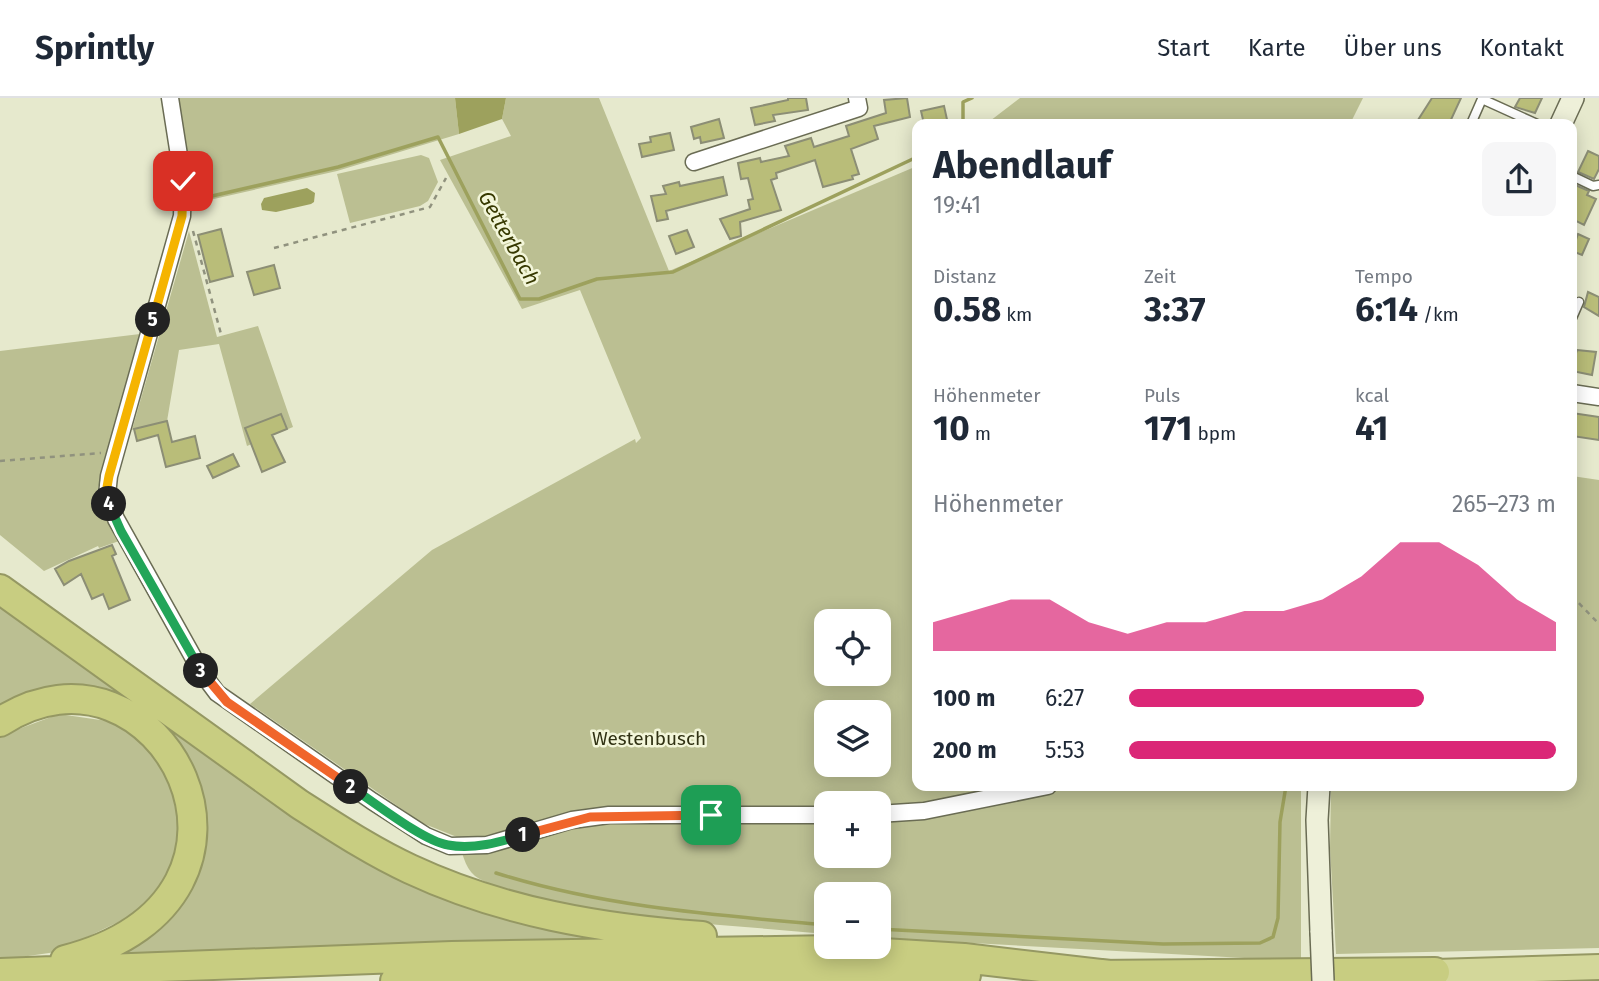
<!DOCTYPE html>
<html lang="de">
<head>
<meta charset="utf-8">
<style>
  body { margin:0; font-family:"Fira Sans",sans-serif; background:#f6f6f7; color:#1f2937; height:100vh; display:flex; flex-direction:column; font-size:26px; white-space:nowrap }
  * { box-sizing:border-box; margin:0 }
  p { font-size:23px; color:#747a83 }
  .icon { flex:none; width:38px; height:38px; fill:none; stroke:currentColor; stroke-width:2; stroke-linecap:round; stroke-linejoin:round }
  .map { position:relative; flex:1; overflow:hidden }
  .sheet { position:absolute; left:912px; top:21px; width:665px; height:672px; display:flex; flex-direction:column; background:#fff; border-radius:14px; box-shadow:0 4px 18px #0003 }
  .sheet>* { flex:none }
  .tools { position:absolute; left:814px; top:511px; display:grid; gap:14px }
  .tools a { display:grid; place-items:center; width:77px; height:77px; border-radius:14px; background:#fff; box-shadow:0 4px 18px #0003; font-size:35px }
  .pin { position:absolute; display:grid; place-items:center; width:60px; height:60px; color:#fff; margin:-30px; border-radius:14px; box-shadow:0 4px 10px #0006 }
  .km { position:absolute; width:35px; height:35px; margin:-18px; border-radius:50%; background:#222; color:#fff; font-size:19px; line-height:35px; text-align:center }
  .round { display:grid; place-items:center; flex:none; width:74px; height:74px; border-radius:14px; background:#f6f6f7 }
  .head { display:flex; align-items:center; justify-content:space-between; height:119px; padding:0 21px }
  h1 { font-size:38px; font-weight:700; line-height:52px }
  .figures { display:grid; grid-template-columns:repeat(3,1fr); gap:10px; height:119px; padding:7px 21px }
  .figures div { display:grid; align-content:center }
  .figures b { font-size:35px; font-weight:700 }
  .figures small { font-size:19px; font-weight:400 }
  .figures p { font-size:19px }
  .chart { height:196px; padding:14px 21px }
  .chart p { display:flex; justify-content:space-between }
  .chart svg { width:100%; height:126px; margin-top:7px; fill:#db2777; opacity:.7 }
  ul { padding:0 21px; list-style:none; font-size:23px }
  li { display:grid; grid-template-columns:112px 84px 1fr; align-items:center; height:52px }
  li i { height:18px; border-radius:9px; background:#db2777 }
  header { display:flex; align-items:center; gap:42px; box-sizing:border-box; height:98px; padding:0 35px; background:#fff; border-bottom:2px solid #e0e1e3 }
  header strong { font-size:33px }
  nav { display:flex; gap:38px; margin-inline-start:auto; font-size:24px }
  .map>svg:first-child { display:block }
  .green { fill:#bbbf92; fill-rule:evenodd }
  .water { fill:#9da15d }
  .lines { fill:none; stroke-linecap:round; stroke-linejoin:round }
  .stream { stroke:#9da15d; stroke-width:3.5 }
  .building { fill:#b9bd79; stroke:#8c8e75; stroke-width:2 }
  .service-casing { stroke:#6a6c54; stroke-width:11 }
  .minor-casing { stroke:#6a6c54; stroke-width:19 }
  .secondary-casing { stroke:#6a6c54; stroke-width:24 }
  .trunk-casing { stroke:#959863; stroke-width:28 }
  .motorway-casing { stroke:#959863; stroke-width:32 }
  .path { stroke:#90927e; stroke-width:2.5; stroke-dasharray:5 5; stroke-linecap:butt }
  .service { stroke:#fff; stroke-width:8 }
  .minor { stroke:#fff; stroke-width:16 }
  .secondary { stroke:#eef0d9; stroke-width:21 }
  .trunk { stroke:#d3d79a; stroke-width:24 }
  .motorway { stroke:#c8cd81; stroke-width:28 }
  .secondary-bridge-casing { stroke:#6a6c54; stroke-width:24; stroke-linecap:butt }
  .secondary-bridge { stroke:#eef0d9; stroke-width:21 }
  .split-1-casing { stroke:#fff; stroke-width:14 }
  .split-2-casing { stroke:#fff; stroke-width:14 }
  .split-3-casing { stroke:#fff; stroke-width:14 }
  .split-4-casing { stroke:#fff; stroke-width:14 }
  .split-5-casing { stroke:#fff; stroke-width:14 }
  .split-6-casing { stroke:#fff; stroke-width:14 }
  .split-1 { stroke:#f0652b; stroke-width:9 }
  .split-2 { stroke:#22a559; stroke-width:9 }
  .split-3 { stroke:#f0652b; stroke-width:9 }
  .split-4 { stroke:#22a559; stroke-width:9 }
  .split-5 { stroke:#f5b400; stroke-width:9 }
  .split-6 { stroke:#f5b400; stroke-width:9 }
  .labels { text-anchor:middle; stroke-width:5; stroke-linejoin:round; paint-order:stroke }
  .park-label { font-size:19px; fill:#303113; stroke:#f3f6da }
  .water-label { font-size:21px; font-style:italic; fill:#373901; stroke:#f3f6da }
</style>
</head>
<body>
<header>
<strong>Sprintly</strong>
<nav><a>Start</a><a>Karte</a><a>Über uns</a><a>Kontakt</a></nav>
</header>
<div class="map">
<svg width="1599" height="883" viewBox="0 0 1599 883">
  <rect width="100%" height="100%" fill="#e6e9cd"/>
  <path class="green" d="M178,0H455L459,36L337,73L196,105Z
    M506,0H599L669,173L917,68V688H1301V863L879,840L878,796H826V836C723,826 615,823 515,793C502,789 486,786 475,778C464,769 462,752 457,739L422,725L250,606L432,452L635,341L636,345L641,340L580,192L522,211L440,62L511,38L502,21ZM826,523H878V576H826ZM826,614H878V667H826ZM826,705H878V758H826Z
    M1020,0H1363L1350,26H986Z
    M421,57L429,60L438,84L428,103L420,108L350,125L337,76Z
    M189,133L217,239L258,228L293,329L247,348L219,246L179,252L167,323L132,332Z
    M140,236L97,394L122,442L99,450L98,448L44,473L0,437V253Z
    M1572,378L1599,382V850L1336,856L1330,750L1331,688H1572Z
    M0,498L371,757L670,842L109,860C185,827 225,747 191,668C185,654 173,633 159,627C138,617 109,615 86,610C72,607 42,596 29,598C19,600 9,606 0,611Z
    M59,616L114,624L133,635L165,669L181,719L172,770L139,814L56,854L0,862V638Z"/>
  <path class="water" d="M455,0H506L502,21L459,36Z
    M307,90L315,95L314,104L311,106L276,114L262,112L261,106L264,100Z"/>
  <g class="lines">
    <path class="stream" d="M963,26V4L972,0
      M212,98L338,69L438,39L520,201H539L597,181L673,174L917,59
      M496,775C603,809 715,817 826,827
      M878,831L1163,846L1260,845L1273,839L1278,820L1280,724L1286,688"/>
  </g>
  <path class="building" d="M788,0H806L808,12L773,17L775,23L755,27L751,10L788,2Z
    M907,0L910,19L874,28L878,41L851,51L859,76L852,78L853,81L823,89L815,62L776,75L777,80L771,82L781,112L740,124L741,138L730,141L720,121L750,111L748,102L753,101L748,80L741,81L738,65L760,60L761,64L789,58L785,48L811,40L814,49L849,38L846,28L886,15L884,2Z
    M1432,0H1461L1449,26H1420L1421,24L1418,22Z
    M1520,0H1542L1535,15L1515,9Z
    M944,8L948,26H924L921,13Z
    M719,21L724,40L701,45L700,39L694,41L691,29Z
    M670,35L674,52L642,59L639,46L651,44L650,39Z
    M1588,53L1599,58V71L1594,81L1578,74Z
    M723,79L727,97L666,113L668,121L657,123L651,98L666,96L663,88L679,84L680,88Z
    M1573,86L1589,93L1587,97L1596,101L1584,127L1572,121Z
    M221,131L233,178L210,184L198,137Z
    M687,132L694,149L676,156L669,138Z
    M1578,136L1589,141L1582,157L1572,153Z
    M274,167L280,190L254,197L247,174Z
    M1588,194L1599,199V218L1584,209Z
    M1577,252L1596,254L1592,277L1572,273V262H1574Z
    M1572,315L1599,319V342L1572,338Z
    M281,316L287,331L272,337L285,364L262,374L245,330Z
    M167,323L172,344L195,338L200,360L166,369L158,337L137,343L134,331Z
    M233,356L239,368L213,380L207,368Z
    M112,447L116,456L112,458L130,502L109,511L103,496L92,501L81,476L64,487L55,471L69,463Z"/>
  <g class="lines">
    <g class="service-casing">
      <path id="service" d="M1471,26L1482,1L1537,26
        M1572,78L1593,88L1599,87
        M1572,220L1579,204"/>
    </g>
    <g class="minor-casing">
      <path id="minor" d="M170,0L183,83L182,118L109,378L107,397L116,421L202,575L217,595L372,703L426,738L450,748L487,747L572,722L609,717H826
        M694,64L859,10L857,0
        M1572,295L1599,299
        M878,716L924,713L1048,688"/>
    </g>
    <g class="secondary-casing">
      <path id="secondary" d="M1561,26L1573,0
        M1319,688L1317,722L1321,834"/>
    </g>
    <g class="trunk-casing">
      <path id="trunk" d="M1435,874L1599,869"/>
    </g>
    <g class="motorway-casing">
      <path id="motorway" d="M0,491L299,706C335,729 371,753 410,771C502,814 602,831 702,838
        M0,624C158,520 307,799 65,862
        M0,875L452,858L834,852L964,860L1109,877
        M1091,877L1435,874
        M395,883L718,877H966"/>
    </g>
    <path class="path" d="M193,133L221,236
      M274,150L430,109L446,80
      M0,363L101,355
      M1572,498L1599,526"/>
    <use href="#service" class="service"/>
    <use href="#minor" class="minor"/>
    <use href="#secondary" class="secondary"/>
    <use href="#trunk" class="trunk"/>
    <use href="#motorway" class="motorway"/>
    <g class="secondary-bridge-casing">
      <path id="secondary-bridge" d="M1321,834L1323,883"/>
    </g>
    <use href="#secondary-bridge" class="secondary-bridge"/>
  </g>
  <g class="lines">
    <g class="split-1-casing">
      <path id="split-1" d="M523,737L590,719L711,717"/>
    </g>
    <g class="split-2-casing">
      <path id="split-2" d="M351,689C374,704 423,743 448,747C473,752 500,744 523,737"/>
    </g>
    <g class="split-3-casing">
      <path id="split-3" d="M201,573L227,604L351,689"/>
    </g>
    <g class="split-4-casing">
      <path id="split-4" d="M109,406L121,433L201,573"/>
    </g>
    <g class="split-5-casing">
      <path id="split-5" d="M109,406L107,389L109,378L153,222"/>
    </g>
    <g class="split-6-casing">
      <path id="split-6" d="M153,222L182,118L183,83"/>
    </g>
    <use href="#split-1" class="split-1"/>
    <use href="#split-2" class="split-2"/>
    <use href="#split-3" class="split-3"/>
    <use href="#split-4" class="split-4"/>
    <use href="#split-5" class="split-5"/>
    <use href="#split-6" class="split-6"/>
  </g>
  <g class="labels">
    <g class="park-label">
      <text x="649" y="647">Westenbusch</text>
    </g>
    <g class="water-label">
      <text transform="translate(509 140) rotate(61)" y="7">Getterbach</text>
    </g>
  </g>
</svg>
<div class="tools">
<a><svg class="icon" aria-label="locate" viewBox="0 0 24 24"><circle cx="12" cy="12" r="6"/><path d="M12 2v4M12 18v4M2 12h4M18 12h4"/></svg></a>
<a><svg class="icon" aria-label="layers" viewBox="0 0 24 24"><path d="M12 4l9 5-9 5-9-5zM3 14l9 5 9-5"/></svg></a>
<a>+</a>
<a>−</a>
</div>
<div class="pin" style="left:711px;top:717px;background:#1e9e55"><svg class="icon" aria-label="arrive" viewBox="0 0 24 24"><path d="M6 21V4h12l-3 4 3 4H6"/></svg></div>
<div class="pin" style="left:183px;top:83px;background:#d93025"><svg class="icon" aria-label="check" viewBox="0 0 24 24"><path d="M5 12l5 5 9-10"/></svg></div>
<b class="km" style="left:523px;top:737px">1</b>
<b class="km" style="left:351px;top:689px">2</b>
<b class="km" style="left:201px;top:573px">3</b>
<b class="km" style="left:109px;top:406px">4</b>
<b class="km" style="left:153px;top:222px">5</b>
<section class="sheet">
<div class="head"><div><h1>Abendlauf</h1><p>19:41</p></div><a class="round"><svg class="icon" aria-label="share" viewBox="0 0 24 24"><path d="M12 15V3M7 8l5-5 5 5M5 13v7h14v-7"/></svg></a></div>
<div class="figures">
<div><p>Distanz</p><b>0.58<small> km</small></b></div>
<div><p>Zeit</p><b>3:37</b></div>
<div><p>Tempo</p><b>6:14<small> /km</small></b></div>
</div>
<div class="figures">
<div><p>Höhenmeter</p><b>10<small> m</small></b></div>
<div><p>Puls</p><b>171<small> bpm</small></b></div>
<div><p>kcal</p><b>41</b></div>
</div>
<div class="chart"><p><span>Höhenmeter</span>265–273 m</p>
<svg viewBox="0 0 160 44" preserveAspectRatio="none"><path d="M0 44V34L10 30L20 26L30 26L40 34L50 38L60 34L70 34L80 30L90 30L100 26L110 18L120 6L130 6L140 14L150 26L160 34V44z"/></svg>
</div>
<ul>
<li><b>100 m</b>6:27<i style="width:69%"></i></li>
<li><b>200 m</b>5:53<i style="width:100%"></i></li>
</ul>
</section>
</div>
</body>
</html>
